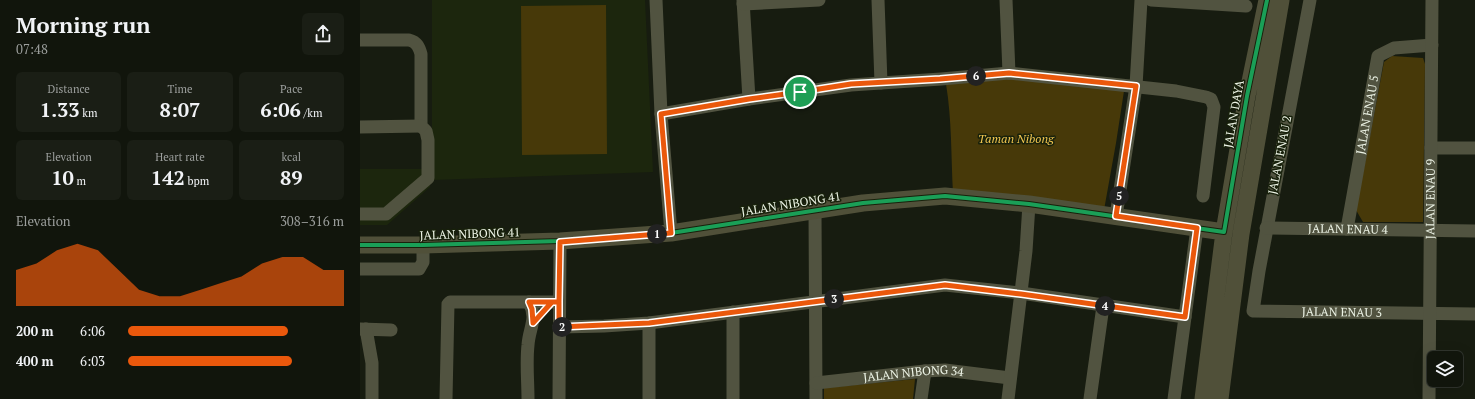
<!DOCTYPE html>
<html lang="en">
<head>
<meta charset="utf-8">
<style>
  body { margin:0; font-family:"PT Serif",serif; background:#1a1e15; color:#f1f3f6; height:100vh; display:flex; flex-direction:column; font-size:15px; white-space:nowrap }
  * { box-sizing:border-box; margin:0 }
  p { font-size:13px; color:#9c9f9d }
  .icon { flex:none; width:22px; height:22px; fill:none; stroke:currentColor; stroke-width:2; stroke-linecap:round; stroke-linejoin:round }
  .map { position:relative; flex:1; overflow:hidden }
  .panel { display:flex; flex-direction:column; background:#11150c; width:360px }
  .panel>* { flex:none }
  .controls { position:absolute; left:1067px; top:351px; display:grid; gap:8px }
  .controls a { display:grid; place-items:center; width:36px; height:36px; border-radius:6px; background:#11150c; box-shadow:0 4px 16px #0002,0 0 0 1px #30342d; font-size:20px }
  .pin { position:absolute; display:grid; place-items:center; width:34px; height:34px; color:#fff; margin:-17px; border:2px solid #fff; border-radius:50%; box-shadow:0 1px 4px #0007 }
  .km { position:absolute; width:20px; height:20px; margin:-10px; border-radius:50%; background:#222; color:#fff; font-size:11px; line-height:20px; text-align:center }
  .round { display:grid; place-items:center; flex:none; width:42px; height:42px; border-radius:6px; background:#1a1e15 }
  .head { display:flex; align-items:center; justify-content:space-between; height:68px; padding:0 16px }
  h1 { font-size:22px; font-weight:600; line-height:30px }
  .figures { display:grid; grid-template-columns:repeat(3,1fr); gap:6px; height:68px; padding:4px 16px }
  .figures div { display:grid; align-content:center; border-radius:6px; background:#1a1e15; text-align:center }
  .figures b { font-size:20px; font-weight:600 }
  .figures small { font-size:11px; font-weight:400 }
  .figures p { font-size:11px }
  .chart { height:112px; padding:8px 16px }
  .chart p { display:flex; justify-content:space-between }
  .chart svg { width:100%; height:72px; margin-top:4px; fill:#ea580c; opacity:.7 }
  ul { padding:0 16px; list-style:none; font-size:13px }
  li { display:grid; grid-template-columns:64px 48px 1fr; align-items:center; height:30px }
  li i { height:10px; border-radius:5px; background:#ea580c }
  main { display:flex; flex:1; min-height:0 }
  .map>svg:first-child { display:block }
  .built { fill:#1c260d }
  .green { fill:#473909 }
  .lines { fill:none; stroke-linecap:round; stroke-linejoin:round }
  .minor { stroke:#515340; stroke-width:13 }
  .major { stroke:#505039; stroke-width:17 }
  .cycleway-casing { stroke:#18210b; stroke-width:6 }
  .cycleway { stroke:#1a9f57; stroke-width:4 }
  .route-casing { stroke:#fff; stroke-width:8 }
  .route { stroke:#ea580c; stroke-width:5 }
  .labels { text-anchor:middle; stroke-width:3; stroke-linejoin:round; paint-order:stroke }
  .street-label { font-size:12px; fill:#edf4e6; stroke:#18210b }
  .park-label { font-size:12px; font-style:italic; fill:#f2c650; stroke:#18210b }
</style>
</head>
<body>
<main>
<section class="panel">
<div class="head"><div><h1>Morning run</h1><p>07:48</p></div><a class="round"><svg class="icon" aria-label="share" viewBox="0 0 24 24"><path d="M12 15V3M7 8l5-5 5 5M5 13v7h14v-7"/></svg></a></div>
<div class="figures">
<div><p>Distance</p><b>1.33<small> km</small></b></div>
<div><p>Time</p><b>8:07</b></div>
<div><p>Pace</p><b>6:06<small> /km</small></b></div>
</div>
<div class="figures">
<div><p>Elevation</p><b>10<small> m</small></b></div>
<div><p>Heart rate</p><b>142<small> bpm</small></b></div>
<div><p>kcal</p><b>89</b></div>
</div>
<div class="chart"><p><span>Elevation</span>308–316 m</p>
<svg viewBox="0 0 160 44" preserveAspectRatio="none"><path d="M0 44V22L10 18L20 10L30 6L40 10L50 22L60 34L70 38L80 38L90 34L100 30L110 26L120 18L130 14L140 14L150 22L160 22V44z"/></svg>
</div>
<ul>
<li><b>200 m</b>6:06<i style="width:74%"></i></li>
<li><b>400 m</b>6:03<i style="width:76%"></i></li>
</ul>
</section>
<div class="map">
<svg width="1115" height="399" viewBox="0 0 1115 399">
  <rect width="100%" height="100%" fill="#171c10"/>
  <path class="built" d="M72,0H285L293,172L72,180Z
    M0,169H70V187L27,225H0Z"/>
  <path class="green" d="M246,5L247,154L162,155L161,6Z
    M1032,56L1063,58L1065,64L1063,222H1003L996,210L1024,62Z
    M651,78L764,91L756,143L744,210L593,193C591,157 592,120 586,84Z
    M555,379L553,399H464V388Z"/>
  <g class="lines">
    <g class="minor">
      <path d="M296,0L301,114L311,233"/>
      <path d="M383,0L389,99"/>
      <path d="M518,0L521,83"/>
      <path d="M646,0L649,73"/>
      <path d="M791,0L886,6"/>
      <path id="s1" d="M950,0L899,271L893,311L1115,314"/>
      <path d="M383,4L459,0"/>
      <path d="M0,40H49C57,42 59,47 61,54V126L66,131L68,140V178L26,214H0"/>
      <path d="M301,114L389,99L491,85L581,79L649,73L816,91L846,97L851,99L854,107L843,196"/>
      <path d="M0,127L61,126"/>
      <path d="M1071,148H1115"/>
      <path d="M455,211L456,399"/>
      <path d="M756,216L776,86L781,0"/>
      <path id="s2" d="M906,228L1115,231"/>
      <path id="s3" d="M987,229L1018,56L1034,48L1072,45"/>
      <path d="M0,269H59L63,262V245"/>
      <path d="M373,312V399"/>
      <path d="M289,323V399"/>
      <path d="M199,327L244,326L289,323L585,285L661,293L825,317"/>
      <path d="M0,329L31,330"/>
      <path d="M6,329L12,363V399"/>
      <path id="s4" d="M456,383L565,371L585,370L650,378"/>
      <path d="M86,399L88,304L90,302H199"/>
      <path d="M168,399C168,381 166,363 168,345C169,328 178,319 169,302"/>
      <path d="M199,399L200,241"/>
      <path d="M561,399L565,371"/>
      <path d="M648,399L666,251L669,204"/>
      <path d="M730,399L743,306"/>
      <path d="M814,399L837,228"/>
      <path id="s5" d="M1069,399L1072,0"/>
    </g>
    <path class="major" d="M0,245H63L200,241L311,233L503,203L585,196L669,204L864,232
      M843,399L864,232L887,96L907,0
      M860,399L881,234L921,0"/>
    <g class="cycleway-casing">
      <path id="cycleway" d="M0,245H63L200,241L311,233L503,203L585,196L669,204L864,232L887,96L907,0"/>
    </g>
    <use href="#cycleway" class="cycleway"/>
  </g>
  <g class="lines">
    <g class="route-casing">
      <path id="route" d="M440,92L389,99L301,114L311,233L200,242L199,302H169L172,309L173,323L192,302H199V327L289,323L585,285L661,294L825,317L837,228L756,216L776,86L649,73L580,79L491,84L440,92"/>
    </g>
    <use href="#route" class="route"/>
  </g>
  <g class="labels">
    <g class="street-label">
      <text transform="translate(874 114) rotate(-80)" y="4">JALAN DAYA</text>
      <text dy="4" stroke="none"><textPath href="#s3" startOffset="116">JALAN ENAU 5</textPath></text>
      <text transform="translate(920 155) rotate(-79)" y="4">JALAN ENAU 2</text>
      <text dy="4" stroke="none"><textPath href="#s5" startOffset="200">JALAN ENAU 9</textPath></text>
      <text transform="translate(431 204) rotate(-9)" y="4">JALAN NIBONG 41</text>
      <text dy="4" stroke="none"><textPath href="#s2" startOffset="82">JALAN ENAU 4</textPath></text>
      <text transform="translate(110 234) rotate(-2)" y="4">JALAN NIBONG 41</text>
      <text dy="4" stroke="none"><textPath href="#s1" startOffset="405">JALAN ENAU 3</textPath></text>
      <text dy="4" stroke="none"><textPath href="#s4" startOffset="98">JALAN NIBONG 34</textPath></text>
    </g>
    <g class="park-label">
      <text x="656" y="143">Taman Nibong</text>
    </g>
  </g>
</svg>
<div class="controls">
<a><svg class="icon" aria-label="layers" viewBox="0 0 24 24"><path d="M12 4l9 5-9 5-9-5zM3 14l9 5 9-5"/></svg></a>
</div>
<div class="pin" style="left:440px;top:92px;background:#1e9e55"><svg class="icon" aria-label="arrive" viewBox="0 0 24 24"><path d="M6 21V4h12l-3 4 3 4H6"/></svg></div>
<b class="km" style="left:297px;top:234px">1</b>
<b class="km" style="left:202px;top:327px">2</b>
<b class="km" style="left:474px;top:299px">3</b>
<b class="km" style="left:745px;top:306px">4</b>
<b class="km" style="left:759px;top:196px">5</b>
<b class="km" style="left:616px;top:76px">6</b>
</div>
</main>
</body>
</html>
